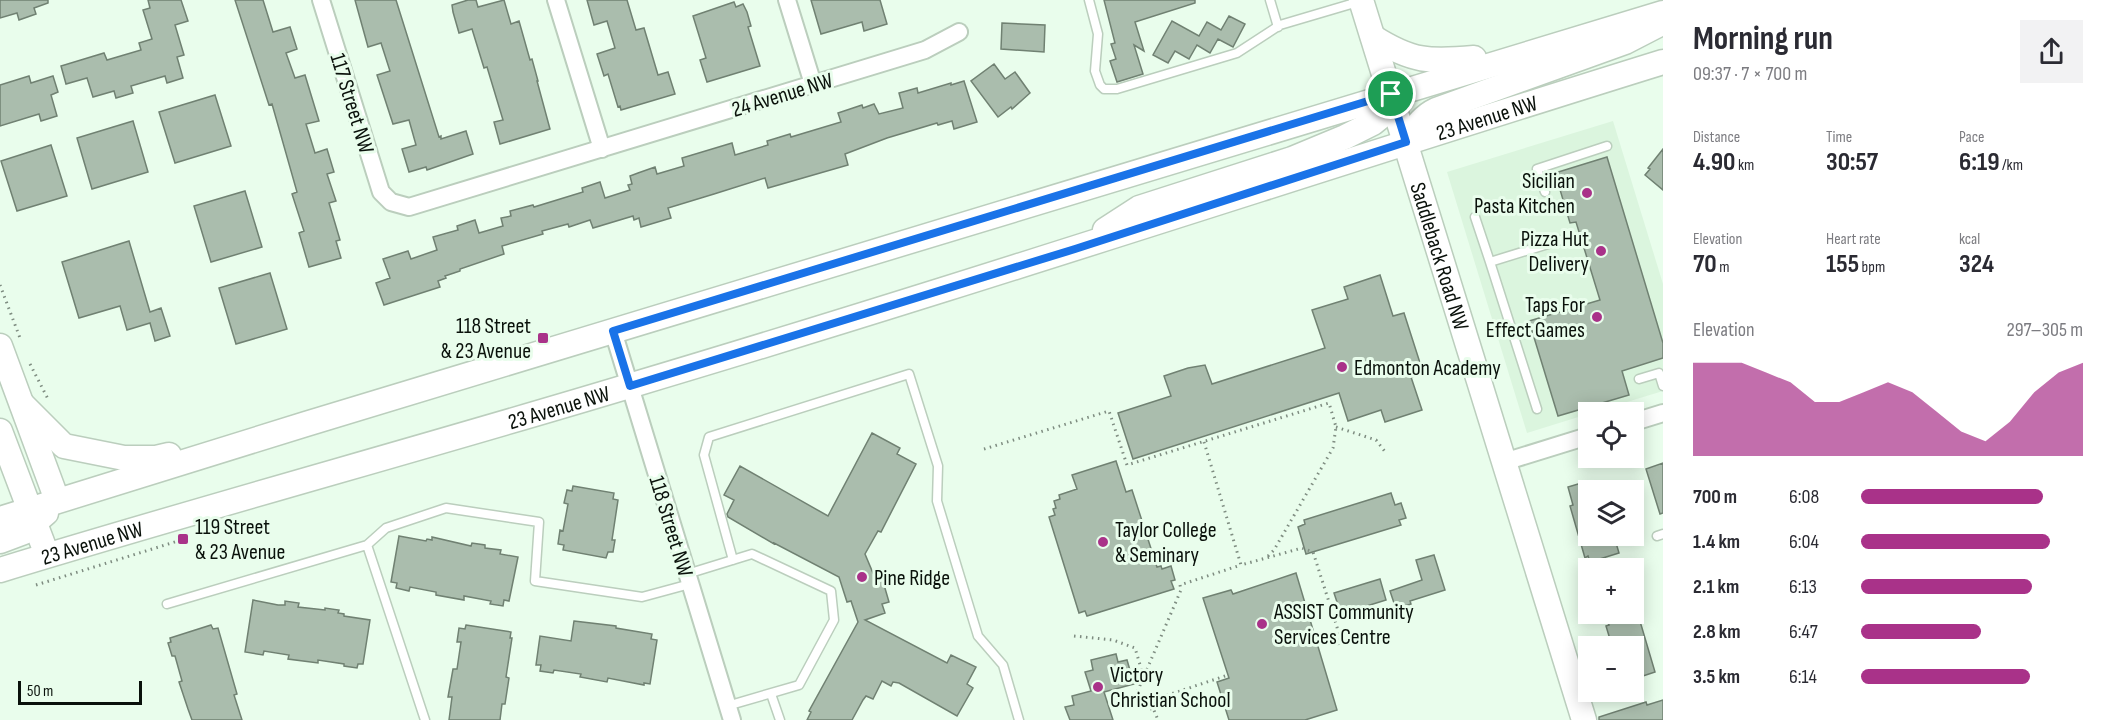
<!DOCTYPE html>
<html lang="en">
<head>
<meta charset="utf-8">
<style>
  body { margin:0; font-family:"Sofia Sans Condensed",sans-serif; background:#f2f2f3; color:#2b2b33; height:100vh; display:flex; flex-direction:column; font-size:22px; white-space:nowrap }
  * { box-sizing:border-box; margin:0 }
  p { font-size:20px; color:#7c7c81 }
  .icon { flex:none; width:33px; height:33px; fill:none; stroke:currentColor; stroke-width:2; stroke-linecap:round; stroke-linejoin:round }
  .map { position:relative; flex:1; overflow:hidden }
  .panel { display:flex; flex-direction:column; background:#fff; width:450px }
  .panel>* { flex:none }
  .tools { position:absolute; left:1578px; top:402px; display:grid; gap:12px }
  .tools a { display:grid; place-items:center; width:66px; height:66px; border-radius:0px; background:#fff; box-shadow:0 3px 15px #0003; font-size:30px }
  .scale { position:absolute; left:18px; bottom:15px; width:124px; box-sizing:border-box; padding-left:6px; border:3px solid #0a110b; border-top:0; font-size:16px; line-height:21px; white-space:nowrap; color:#0a110b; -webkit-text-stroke:4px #e9fdec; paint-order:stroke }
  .pin { position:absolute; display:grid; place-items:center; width:51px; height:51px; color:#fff; margin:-26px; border:3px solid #fff; border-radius:50%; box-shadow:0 2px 6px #0007 }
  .round { display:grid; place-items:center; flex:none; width:63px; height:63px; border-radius:0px; background:#f2f2f3 }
  .overview { display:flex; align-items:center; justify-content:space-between; height:102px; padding:0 30px }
  h1 { font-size:33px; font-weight:700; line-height:45px }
  .metrics { display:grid; grid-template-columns:repeat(3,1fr); gap:9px; height:102px; padding:6px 30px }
  .metrics div { display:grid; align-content:center }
  .metrics b { font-size:26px; font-weight:700 }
  .metrics small { font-size:16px; font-weight:400 }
  .metrics p { font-size:16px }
  .chart { height:168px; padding:12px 30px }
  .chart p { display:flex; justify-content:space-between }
  .chart svg { width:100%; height:108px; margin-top:6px; fill:#a93289; opacity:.7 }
  ul { padding:0 30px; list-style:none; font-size:20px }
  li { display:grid; grid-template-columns:96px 72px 1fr; align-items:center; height:45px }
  li i { height:15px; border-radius:8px; background:#a93289 }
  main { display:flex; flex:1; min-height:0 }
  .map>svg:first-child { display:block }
  .built { fill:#dbf5de }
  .building { fill:#aabdad; stroke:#708172; stroke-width:1.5 }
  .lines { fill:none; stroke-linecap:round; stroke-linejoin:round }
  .lane-casing { stroke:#bbcebd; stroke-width:11 }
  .street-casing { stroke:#bbcebd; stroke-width:20 }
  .secondary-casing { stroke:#bbcebd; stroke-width:27 }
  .path { stroke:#7e8c80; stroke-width:3; stroke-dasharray:1.5 4.5; stroke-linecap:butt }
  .lane { stroke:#fff; stroke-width:8 }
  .street { stroke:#fff; stroke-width:16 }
  .secondary { stroke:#fff; stroke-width:24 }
  .route-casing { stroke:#fff; stroke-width:12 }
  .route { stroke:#1a73e8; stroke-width:8 }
  .poi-dot { fill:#a93289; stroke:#e9fdec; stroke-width:2 }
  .labels { text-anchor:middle; stroke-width:6; stroke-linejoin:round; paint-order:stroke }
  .street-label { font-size:22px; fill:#0a110b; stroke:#e9fdec }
  .poi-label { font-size:22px; fill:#0a110b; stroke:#e9fdec; text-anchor:start }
</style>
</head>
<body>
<main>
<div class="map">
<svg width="1663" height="720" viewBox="0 0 1663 720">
  <rect width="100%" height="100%" fill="#e9fdec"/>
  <path class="built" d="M1613,121L1663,284V391L1594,412H1588V414L1527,433L1447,172Z"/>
  <path class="building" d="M0,0H48V3L34,8L36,14L19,20L17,13L0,18Z
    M148,0H181L188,21L175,25L184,55L177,57L183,78L167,83L165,76L131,86L133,93L116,98L114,91L93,97L87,78L66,84L61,66L104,53L107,60L141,50L139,43L152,39L143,10L150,8Z
    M235,0H263L273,32L290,27L297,49L286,53L295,78L305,75L319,121L306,124L315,153L327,149L334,172L327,174L336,201L329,203L340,240L336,241L341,258L309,267L299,233L304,231L292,194L297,192L272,104L269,105Z
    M355,0H396L439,137L441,136V139L466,131L473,154L427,170L426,167L409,172L402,149L416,145L409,120L393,124L377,75L390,71L381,43L368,47Z
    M468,0H476L478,7L504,0L511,24L519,21L530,60L532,59L538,81H537L550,129L500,144L494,122L503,120L487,67L484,68L472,29L459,33L453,12L452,5Z
    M587,0H627L636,30L644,28L658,75L668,72L675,94L621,110L620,106L618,107L608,74L604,76L597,54L615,48L607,21L594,25Z
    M811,0H880L887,24L864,31L862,22L821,34Z
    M1104,0H1195V3L1135,22L1144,51L1134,45L1143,74L1117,82L1110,61L1116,59L1111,44L1115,43Z
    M734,2L736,7L743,4L747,12L751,26L748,27L760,66L707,82L700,60L706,58L693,16Z
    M1229,16L1245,24L1233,47L1218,39L1210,53L1197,45L1189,59L1175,51L1168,63L1153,55L1172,21L1199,36L1207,22L1221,30Z
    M1002,23L1045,25L1044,52L1001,49Z
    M994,64L1005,79L1015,72L1030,93L1012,109L1011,107L998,117L971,81Z
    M29,76L31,83L53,76L58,92L51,95L57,116L41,121L39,114L0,126V85Z
    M964,81L977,122L954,129L952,121L938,125L937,123L887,138L845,154L848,165L768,188L765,178L714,194L668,208L671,218L641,227L639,218L634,220L633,216L593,228L590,220L569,227L568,224L542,231L543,234L502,246L504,254L460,269V271L445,276L446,278L438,281L440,287L384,305L376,283L390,278L383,259L408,251L411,259L437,250L433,237L458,230L457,226L475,220L479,233L503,226L501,218L511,216L510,211L533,205L534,207L583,192L582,188L600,182L605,198L630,190L628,185L632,184L630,176L638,173L655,167L657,174L684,166L682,158L732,143L735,155L768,145L767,141L790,134L791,137L841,122L838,113L862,105L863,108L874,104L879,114L903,108L899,93L917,88L918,93L951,83V85Z
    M215,95L231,146L175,163L159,112Z
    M133,121L148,172L92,189L77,138Z
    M51,145L67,196L17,211L1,161Z
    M1663,149V190L1645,175L1650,169L1648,168Z
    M1607,157L1663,343V358L1622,371L1629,395L1558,416L1529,321L1600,300L1576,222L1570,223L1555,173Z
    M245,191L262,247L211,262L194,206Z
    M129,241L150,312L161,308L170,336L155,341L150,323L127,330L120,306L79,318L62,262Z
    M270,273L287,329L236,344L219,288Z
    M1380,275L1393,316L1404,313L1421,366L1413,368L1416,376L1411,377L1422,410L1385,422L1381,410L1348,421L1339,393L1133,459L1118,413L1171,396L1164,376L1188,368L1205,365L1212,384L1325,348L1312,310L1348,299L1344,287Z
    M872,433L900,448L897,454L916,464L881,532L878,531L865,554L873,573L880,571L889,602L882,604L885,613L865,620L947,663L951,655L976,667L967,684L973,688L957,716L899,683L893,682L891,686L882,681L873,699L866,696L863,700L852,720H807L811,712L809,711L858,622L851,601L847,602L839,577L774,543V544L728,517L727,514L734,500L724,495L740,466L828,516Z
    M1116,461L1126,492L1132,490L1157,567L1161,566L1162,569L1171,566L1175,580L1171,581L1174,589L1087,616L1085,611L1079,613L1049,517L1055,515L1053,509L1056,508L1054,501L1060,499L1059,495L1077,489L1072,475Z
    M1663,463V513L1660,514L1646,469Z
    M1588,481V536H1614L1619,553L1590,562L1588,556L1585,558L1570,506L1573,505L1568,487Z
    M573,486L614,493L613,499L618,500L612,540H615L613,552H608L606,558L563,550L564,545L558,544L560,530L563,531L568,504L564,503L567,490L572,491Z
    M1391,493L1395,505L1401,503L1406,518L1399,520L1401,525L1306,554L1298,527L1305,524L1304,520Z
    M399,536L426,541L427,539L432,540V537L471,546L472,543L485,545V548L501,550L500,554L518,557L509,601L504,600L503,606L490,604L491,601L464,596V600L436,595V592L410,587L409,591L396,588L397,583L391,582Z
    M1434,555L1445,590L1410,601L1411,604L1396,609L1390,591L1422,580L1416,560Z
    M1296,573L1337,710L1305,720H1229L1217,682L1229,678L1203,598L1231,590L1233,594Z
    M1380,579L1386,600L1341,614L1334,593Z
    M253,600L278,605H285V601L299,603L298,607L325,610V608L339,610L338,613L344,614V616L370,620L363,664H358L357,668L344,666V664L318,660V663L288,659L289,655L264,651L263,655L245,652Z
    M1634,611H1637L1655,672L1634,679V646H1612L1606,626L1609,625L1606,614H1634Z
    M574,621L616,626V628L652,634L651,639L657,640L650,684L644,683V685L608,678L607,682L580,677L581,674L554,670L553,673L540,671L541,665H536L540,636L571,641Z
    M211,625L213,629L218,628L237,694L234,695L242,720H192L188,709L179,682L182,681L175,656H172L168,643L171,642L170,638Z
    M466,625L511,632L510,638H512L506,677L509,678L505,704H502L500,720H449L452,697H448L453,669H457L461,642H457L459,628L465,629Z
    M1116,654L1118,662L1127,660L1134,684L1104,692L1113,720H1070L1065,707L1074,705L1072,696L1091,691L1085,672L1093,670L1091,660Z
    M1663,700V720H1599V717L1646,702L1647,705Z"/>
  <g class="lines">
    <g class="lane-casing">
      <path id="lane" d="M1089,0L1098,34L1095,71L1100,85L1104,89H1117L1237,53L1280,25L1358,2
        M1270,0L1278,27
        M1545,192L1537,169L1607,146
        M1475,217L1490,262L1561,240
        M1490,262L1537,409
        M1639,379L1659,373L1663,386
        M1657,536L1663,534
        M733,560L704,455L709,437L909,374L938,466L937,501L978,636L1003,665L1019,720
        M687,574L752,554L831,591L834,620L799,685L727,706
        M167,604L367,545
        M771,694L780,720
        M425,720L367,545L386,528L446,508L539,522L535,581L642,597L690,584"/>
    </g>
    <g class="street-casing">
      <path id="street" d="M321,0L381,192L391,202L409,207L925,50L959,32
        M556,0L602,149
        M787,0L813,84
        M613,331L732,720
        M1634,422L1663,413
        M1504,462L1588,436"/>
    </g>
    <g class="secondary-casing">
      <g id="secondary">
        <path id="s1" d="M1361,0L1584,720"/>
        <path d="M1373,37C1412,62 1430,62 1474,58"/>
        <path d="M1406,142C1415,129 1421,117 1436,110L1625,42L1658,25"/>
        <path d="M1105,230L1139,208L1292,159L1345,137L1373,123L1388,111L1391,94"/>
        <path d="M0,346L57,500"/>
        <path d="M22,404L64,446L124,458H156L169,455"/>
        <path d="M0,431L47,555"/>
        <path d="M0,519L306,424L1663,13"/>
        <path d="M0,541L24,532L46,513"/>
        <path id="s2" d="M0,570C209,506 420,449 629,386C975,283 1318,169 1663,62"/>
      </g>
    </g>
    <path class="path" d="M0,285L20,338
      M30,364L49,401
      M1336,427L1376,440L1386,453
      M1204,442L1241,565L1302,548L1313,552L1337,627L1339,645
      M984,449L1109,411L1127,465L1329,403L1336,427L1333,448L1274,550L1266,558
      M36,585L178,541
      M1074,636L1113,640L1135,648L1143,675
      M1135,697L1181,590L1180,585L1241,565
      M1144,703L1228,675
      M1113,705L1139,695L1147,710L1153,708L1158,720"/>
    <use href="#lane" class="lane"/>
    <use href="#street" class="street"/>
    <use href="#secondary" class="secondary"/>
  </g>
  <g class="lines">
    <g class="route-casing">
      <path id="route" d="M1391,94L1406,142L1075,249L630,386L613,331Z"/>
    </g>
    <use href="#route" class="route"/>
  </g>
  <g class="poi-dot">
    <circle cx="1587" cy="193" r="6"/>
    <circle cx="1601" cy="251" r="6"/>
    <circle cx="1597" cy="317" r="6"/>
    <rect x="537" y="332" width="12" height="12" rx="3"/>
    <circle cx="1342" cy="367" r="6"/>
    <rect x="177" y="533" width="12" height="12" rx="3"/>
    <circle cx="1103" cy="542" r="6"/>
    <circle cx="862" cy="577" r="6"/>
    <circle cx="1262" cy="624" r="6"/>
    <circle cx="1098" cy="687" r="6"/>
  </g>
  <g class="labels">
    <g class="street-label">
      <text transform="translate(782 94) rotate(-17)" y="8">24 Avenue NW</text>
      <text transform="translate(353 103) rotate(73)" y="8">117 Street NW</text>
      <text dy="8" stroke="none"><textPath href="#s2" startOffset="1554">23 Avenue NW</textPath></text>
      <text dy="8" stroke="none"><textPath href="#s1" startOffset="268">Saddleback Road NW</textPath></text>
      <text dy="8" stroke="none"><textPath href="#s2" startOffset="582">23 Avenue NW</textPath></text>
      <text transform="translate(672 526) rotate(73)" y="8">118 Street NW</text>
      <text dy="8" stroke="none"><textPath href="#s2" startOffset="96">23 Avenue NW</textPath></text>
    </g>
    <g class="poi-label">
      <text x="1575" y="188" text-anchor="end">Sicilian<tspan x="1575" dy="25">Pasta Kitchen</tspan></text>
      <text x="1589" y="246" text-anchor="end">Pizza Hut<tspan x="1589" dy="25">Delivery</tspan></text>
      <text x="1585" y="312" text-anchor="end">Taps For<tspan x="1585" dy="25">Effect Games</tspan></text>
      <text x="531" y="333" text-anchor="end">118 Street<tspan x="531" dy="25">&amp; 23 Avenue</tspan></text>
      <text x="1354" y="375">Edmonton Academy</text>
      <text x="195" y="534">119 Street<tspan x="195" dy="25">&amp; 23 Avenue</tspan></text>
      <text x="1115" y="537">Taylor College<tspan x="1115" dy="25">&amp; Seminary</tspan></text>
      <text x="874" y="585">Pine Ridge</text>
      <text x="1274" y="619">ASSIST Community<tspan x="1274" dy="25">Services Centre</tspan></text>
      <text x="1110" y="682">Victory<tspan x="1110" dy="25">Christian School</tspan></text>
    </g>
  </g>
</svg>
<div class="tools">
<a><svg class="icon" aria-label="locate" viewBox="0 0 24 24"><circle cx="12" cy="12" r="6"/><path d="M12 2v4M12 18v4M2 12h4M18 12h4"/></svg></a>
<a><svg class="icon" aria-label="layers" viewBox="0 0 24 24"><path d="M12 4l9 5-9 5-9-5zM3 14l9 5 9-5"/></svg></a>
<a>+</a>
<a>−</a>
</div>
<div class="scale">50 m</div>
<div class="pin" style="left:1391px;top:94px;background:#1e9e55"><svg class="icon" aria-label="arrive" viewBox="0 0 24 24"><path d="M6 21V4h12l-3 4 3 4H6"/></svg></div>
</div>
<section class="panel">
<div class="overview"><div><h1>Morning run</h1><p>09:37 · 7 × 700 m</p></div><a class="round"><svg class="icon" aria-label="share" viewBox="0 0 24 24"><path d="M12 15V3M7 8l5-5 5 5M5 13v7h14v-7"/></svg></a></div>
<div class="metrics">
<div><p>Distance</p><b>4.90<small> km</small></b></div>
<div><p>Time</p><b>30:57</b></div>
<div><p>Pace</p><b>6:19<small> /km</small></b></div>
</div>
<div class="metrics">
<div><p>Elevation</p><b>70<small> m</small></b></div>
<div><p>Heart rate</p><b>155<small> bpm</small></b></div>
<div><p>kcal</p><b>324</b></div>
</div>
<div class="chart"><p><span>Elevation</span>297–305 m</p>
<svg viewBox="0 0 160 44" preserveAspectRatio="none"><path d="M0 44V6L10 6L20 6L30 10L40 14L50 22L60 22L70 18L80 14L90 18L100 26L110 34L120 38L130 30L140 18L150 10L160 6V44z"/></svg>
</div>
<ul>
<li><b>700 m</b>6:08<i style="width:82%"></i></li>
<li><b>1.4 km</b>6:04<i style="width:85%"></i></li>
<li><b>2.1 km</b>6:13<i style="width:77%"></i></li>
<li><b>2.8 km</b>6:47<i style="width:54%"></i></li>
<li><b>3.5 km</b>6:14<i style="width:76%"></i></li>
</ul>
</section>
</main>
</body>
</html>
